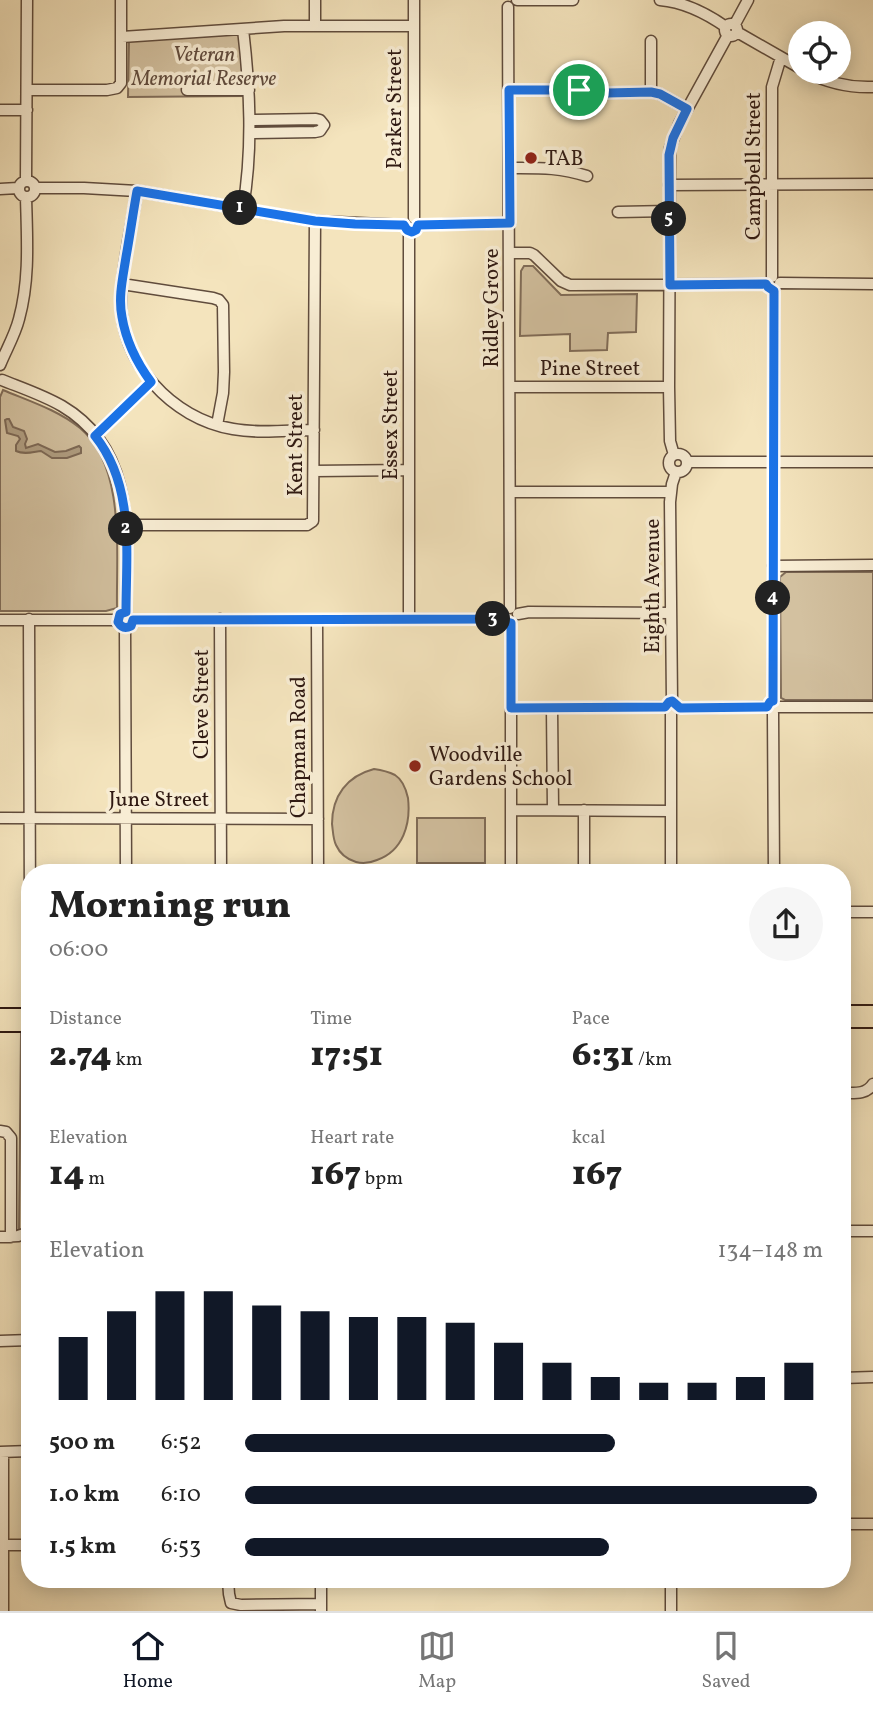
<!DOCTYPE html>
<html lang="en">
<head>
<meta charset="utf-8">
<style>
  body { margin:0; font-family:Vollkorn,serif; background:#f6f6f6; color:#222; height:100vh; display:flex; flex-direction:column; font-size:26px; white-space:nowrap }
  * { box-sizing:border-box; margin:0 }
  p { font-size:23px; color:#767676 }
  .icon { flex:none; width:38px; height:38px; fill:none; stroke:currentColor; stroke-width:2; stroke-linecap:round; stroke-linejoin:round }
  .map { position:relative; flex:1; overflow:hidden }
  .side { position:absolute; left:21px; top:864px; width:830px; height:724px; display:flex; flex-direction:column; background:#fff; border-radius:28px; box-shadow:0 4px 18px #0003 }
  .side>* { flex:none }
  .controls { position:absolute; left:788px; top:21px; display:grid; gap:14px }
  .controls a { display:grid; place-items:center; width:63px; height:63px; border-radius:50%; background:#fff; box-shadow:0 4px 18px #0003; font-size:35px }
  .pin { position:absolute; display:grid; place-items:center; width:60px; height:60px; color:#fff; margin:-30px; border:4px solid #fff; border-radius:50%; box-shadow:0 2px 7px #0007 }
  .km { position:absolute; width:35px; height:35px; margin:-18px; border-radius:50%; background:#222; color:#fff; font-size:19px; line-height:35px; text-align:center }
  .round { display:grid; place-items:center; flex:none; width:74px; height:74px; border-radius:37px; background:#f6f6f6 }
  .summary { display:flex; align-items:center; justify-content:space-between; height:119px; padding:0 28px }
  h1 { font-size:38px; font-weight:800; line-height:52px }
  .metrics { display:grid; grid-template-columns:repeat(3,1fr); gap:10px; height:119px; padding:7px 28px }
  .metrics div { display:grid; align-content:center }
  .metrics b { font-size:35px; font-weight:800 }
  .metrics small { font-size:19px; font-weight:400 }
  .metrics p { font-size:19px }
  .chart { height:196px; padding:14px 28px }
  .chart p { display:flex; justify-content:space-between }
  .chart svg { width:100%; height:126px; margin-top:7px; stroke:#111827; stroke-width:6 }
  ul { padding:0 28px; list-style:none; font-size:23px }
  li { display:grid; grid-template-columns:112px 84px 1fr; align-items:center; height:52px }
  li i { height:18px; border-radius:9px; background:#111827 }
  .dock { display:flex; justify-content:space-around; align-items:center; height:98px; border-top:2px solid #e0e0e0; background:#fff; font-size:19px; color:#767676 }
  .dock a { display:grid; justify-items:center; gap:4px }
  .dock .current { color:#111827 }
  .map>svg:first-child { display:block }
  .green { fill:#d3c1a0; stroke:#816d59; stroke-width:2 }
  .water { fill:#b19f83; stroke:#7d6956; stroke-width:2 }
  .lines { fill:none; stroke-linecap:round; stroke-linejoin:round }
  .minor-casing { stroke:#604c3d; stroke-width:13 }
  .major-casing { stroke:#2f1912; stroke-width:16 }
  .minor { stroke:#f8edd4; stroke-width:10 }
  .major { stroke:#f4e4bd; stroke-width:12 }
  .route-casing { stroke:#fff; stroke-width:14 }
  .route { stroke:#1a73e8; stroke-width:9 }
  .poi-dot { fill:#8f2418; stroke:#f8edd4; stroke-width:2.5 }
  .labels { text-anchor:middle; stroke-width:7; stroke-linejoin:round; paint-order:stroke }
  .park-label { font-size:21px; font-style:italic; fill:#604b3d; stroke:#f8edd4 }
  .street-label { font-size:21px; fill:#2f1912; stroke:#f8edd4 }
  .poi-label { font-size:21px; fill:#2f1912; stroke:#f8edd4; text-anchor:start }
</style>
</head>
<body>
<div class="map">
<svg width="873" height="1611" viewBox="0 0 873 1611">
  <rect width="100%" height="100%" fill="#f4e4bd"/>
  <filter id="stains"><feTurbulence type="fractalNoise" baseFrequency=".00286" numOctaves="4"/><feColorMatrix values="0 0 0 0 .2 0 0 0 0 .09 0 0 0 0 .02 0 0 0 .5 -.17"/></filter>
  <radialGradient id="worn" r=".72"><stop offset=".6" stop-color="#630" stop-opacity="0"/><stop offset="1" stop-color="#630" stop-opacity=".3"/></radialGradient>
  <path class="green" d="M240,34L245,96L128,97L129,41Z
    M524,266H533L561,295L637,294L636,332L608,333L607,350L570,351V334L520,336L521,271Z
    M3,390C29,401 58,410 80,428C126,466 116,555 117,608L106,611H0V397Z
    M786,572H873V700H785L781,698L780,577Z
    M374,769C381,770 389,772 395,775C403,780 406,789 408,798C411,824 403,851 377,860C370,863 363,864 356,862C346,859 340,854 336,845C333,839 333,831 332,824C332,796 347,776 374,769Z
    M417,818H485V863H417Z
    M21,1032H30V1229L19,1233Z"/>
  <path class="water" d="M7,419H9L13,427L24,431L27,439L25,444L26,448L38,444L55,452L66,451L79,446L81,448V453L67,458H52L41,451C33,452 24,455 16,451V445L20,439L18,436L7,433L5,420Z"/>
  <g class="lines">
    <g class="minor-casing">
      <path id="minor" d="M315,0V26
        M517,0H573
        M660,0C684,2 706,13 726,27
        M508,7L510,608
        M725 30a6 6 0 1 1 12 0a6 6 0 1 1-12 0Z
        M735,24L748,0
        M243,29C250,89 253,148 243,208
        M737,32L800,68
        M122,37L284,26H413
        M806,72C828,83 848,88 873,87
        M27,90H107L117,88L121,83V0
        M187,90H249
        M509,90H579L607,93L651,92L660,94L687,109
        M651,92V41
        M0,110H27
        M250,120L316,119L320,120L324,125L320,131L315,132L250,133
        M509,168C539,168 558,167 587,176
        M26,180L27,0
        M19 189a8 8 0 1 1 16 0a8 8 0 1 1-16 0Z
        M669,185L873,184
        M35,188H84L137,191L315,221L404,225
        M0,189L18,188
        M137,191C132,225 122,264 121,298C119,362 172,419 233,429C260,434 288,430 314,430
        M618,212L669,211
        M414,218V0
        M418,225L510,223
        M510,253H530L534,255L561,281L570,285L766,284
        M772,277V87L781,57
        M780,283L873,284
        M122,284L213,298L219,300L223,305L224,372L223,393L217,425
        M0,365C6,350 15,335 19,319C30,279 27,238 26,197
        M2,380C22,388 43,395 62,406C138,451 126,537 126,612
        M510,387H669
        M95,436L151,382
        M669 463a9 9 0 1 1 18 0a9 9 0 1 1-18 0Z
        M674,455L670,441L669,387L670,148L679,124L728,35
        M687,462H873
        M314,471L409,470
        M510,492H671
        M125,525H307L313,521L315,221
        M773,566L873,565
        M518,614L529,612L671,613
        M29,619L30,914
        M220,619L221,873
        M409,619V231
        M0,620H118
        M133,620L493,619L503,617
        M317,620L318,873
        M511,623V873
        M125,628L126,873
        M672,701L670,502L672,484L676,472
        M773,701L774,291
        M779,707H873
        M511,708L665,707
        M552,708L553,810
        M678,708L767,707
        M773,713L774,873
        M512,810L671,811
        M584,810V873
        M0,818L318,819
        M671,873V714
        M842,912H873
        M842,1093C854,1093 866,1095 873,1084
        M0,1131L6,1132L11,1138V1237
        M842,1231H873
        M0,1237L18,1236L30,1232
        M0,1341L30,1340
        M842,1378L873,1377
        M0,1452L30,1451
        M3,1452V1611
        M842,1524H873
        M0,1545H30
        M228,1580L229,1594L231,1603L241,1605L321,1604
        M321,1580V1611
        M671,1580V1611"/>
    </g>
    <g class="major-casing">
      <path id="major" d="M842,1012H873
        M0,1015H30
        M842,1021H873
        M0,1025H30"/>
    </g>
    <use href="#minor" class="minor"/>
    <use href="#major" class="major"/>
  </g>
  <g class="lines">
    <g class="route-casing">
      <path id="route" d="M509,90H579L607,93L651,92L660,94L687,109L673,138L669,155L670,285L766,284L768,287L774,291L773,701L770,702L767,707L680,708L672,701L669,702L665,707L511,708V623L507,622L503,617L493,619L133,620L131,626C125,629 121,627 118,622L120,614L126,612C126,553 135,486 95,436L151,382C137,363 126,341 122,317C118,297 123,277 126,257C130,235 133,213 137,191L315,221L355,224L400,225H404L407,230L412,232L416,230L418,225L510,223Z"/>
    </g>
    <use href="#route" class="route"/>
  </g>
  <g class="poi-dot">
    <circle cx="531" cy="158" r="7"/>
    <circle cx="415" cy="766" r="7"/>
  </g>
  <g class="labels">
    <g class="park-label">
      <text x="204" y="61">Veteran<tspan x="204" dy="24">Memorial Reserve</tspan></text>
    </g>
    <g class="street-label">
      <text transform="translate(394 109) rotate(-90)" y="7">Parker Street</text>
      <text transform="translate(753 166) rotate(-90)" y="7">Campbell Street</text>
      <text transform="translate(491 308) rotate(-90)" y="7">Ridley Grove</text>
      <text x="590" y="375">Pine Street</text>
      <text transform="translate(390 425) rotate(-90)" y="7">Essex Street</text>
      <text transform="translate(295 445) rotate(-90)" y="7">Kent Street</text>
      <text transform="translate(652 586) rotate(-90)" y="7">Eighth Avenue</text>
      <text transform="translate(201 704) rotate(-90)" y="7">Cleve Street</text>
      <text transform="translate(298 747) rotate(-90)" y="7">Chapman Road</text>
      <text x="159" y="806">June Street</text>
    </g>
    <g class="poi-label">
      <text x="545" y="165">TAB</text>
      <text x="429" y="761">Woodville<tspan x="429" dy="24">Gardens School</tspan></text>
    </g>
  </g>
  <rect width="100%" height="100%" filter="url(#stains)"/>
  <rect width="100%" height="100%" fill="url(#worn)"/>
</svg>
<div class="controls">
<a><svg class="icon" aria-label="locate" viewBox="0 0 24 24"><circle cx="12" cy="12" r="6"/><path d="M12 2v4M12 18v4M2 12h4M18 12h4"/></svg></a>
</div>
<div class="pin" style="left:579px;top:90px;background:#1e9e55"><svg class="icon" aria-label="arrive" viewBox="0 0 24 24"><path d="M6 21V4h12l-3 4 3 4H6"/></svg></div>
<b class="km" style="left:240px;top:208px">1</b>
<b class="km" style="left:126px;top:529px">2</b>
<b class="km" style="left:493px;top:619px">3</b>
<b class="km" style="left:773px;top:598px">4</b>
<b class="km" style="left:669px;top:219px">5</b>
<section class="side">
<div class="summary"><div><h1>Morning run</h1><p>06:00</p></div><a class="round"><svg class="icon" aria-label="share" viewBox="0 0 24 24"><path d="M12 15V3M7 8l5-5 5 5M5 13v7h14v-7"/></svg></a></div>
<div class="metrics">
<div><p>Distance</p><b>2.74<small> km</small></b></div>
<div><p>Time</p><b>17:51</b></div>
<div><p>Pace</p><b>6:31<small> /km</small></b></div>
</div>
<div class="metrics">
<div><p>Elevation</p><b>14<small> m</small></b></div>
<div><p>Heart rate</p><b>167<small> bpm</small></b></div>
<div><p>kcal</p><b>167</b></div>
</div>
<div class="chart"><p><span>Elevation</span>134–148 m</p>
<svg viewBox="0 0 160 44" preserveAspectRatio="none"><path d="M5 44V22M15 44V13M25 44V6M35 44V6M45 44V11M55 44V13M65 44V15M75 44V15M85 44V17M95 44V24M105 44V31M115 44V36M125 44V38M135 44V38M145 44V36M155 44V31"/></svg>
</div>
<ul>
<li><b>500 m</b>6:52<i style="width:64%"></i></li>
<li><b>1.0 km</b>6:10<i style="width:99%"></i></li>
<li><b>1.5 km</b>6:53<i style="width:63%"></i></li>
</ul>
</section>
</div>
<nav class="dock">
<a class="current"><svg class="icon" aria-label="home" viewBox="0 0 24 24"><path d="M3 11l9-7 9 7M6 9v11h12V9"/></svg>Home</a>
<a><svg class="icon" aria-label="map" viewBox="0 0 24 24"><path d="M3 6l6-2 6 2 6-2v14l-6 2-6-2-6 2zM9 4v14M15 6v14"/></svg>Map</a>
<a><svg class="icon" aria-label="saved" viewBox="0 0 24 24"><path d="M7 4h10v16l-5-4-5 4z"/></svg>Saved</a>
</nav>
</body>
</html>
